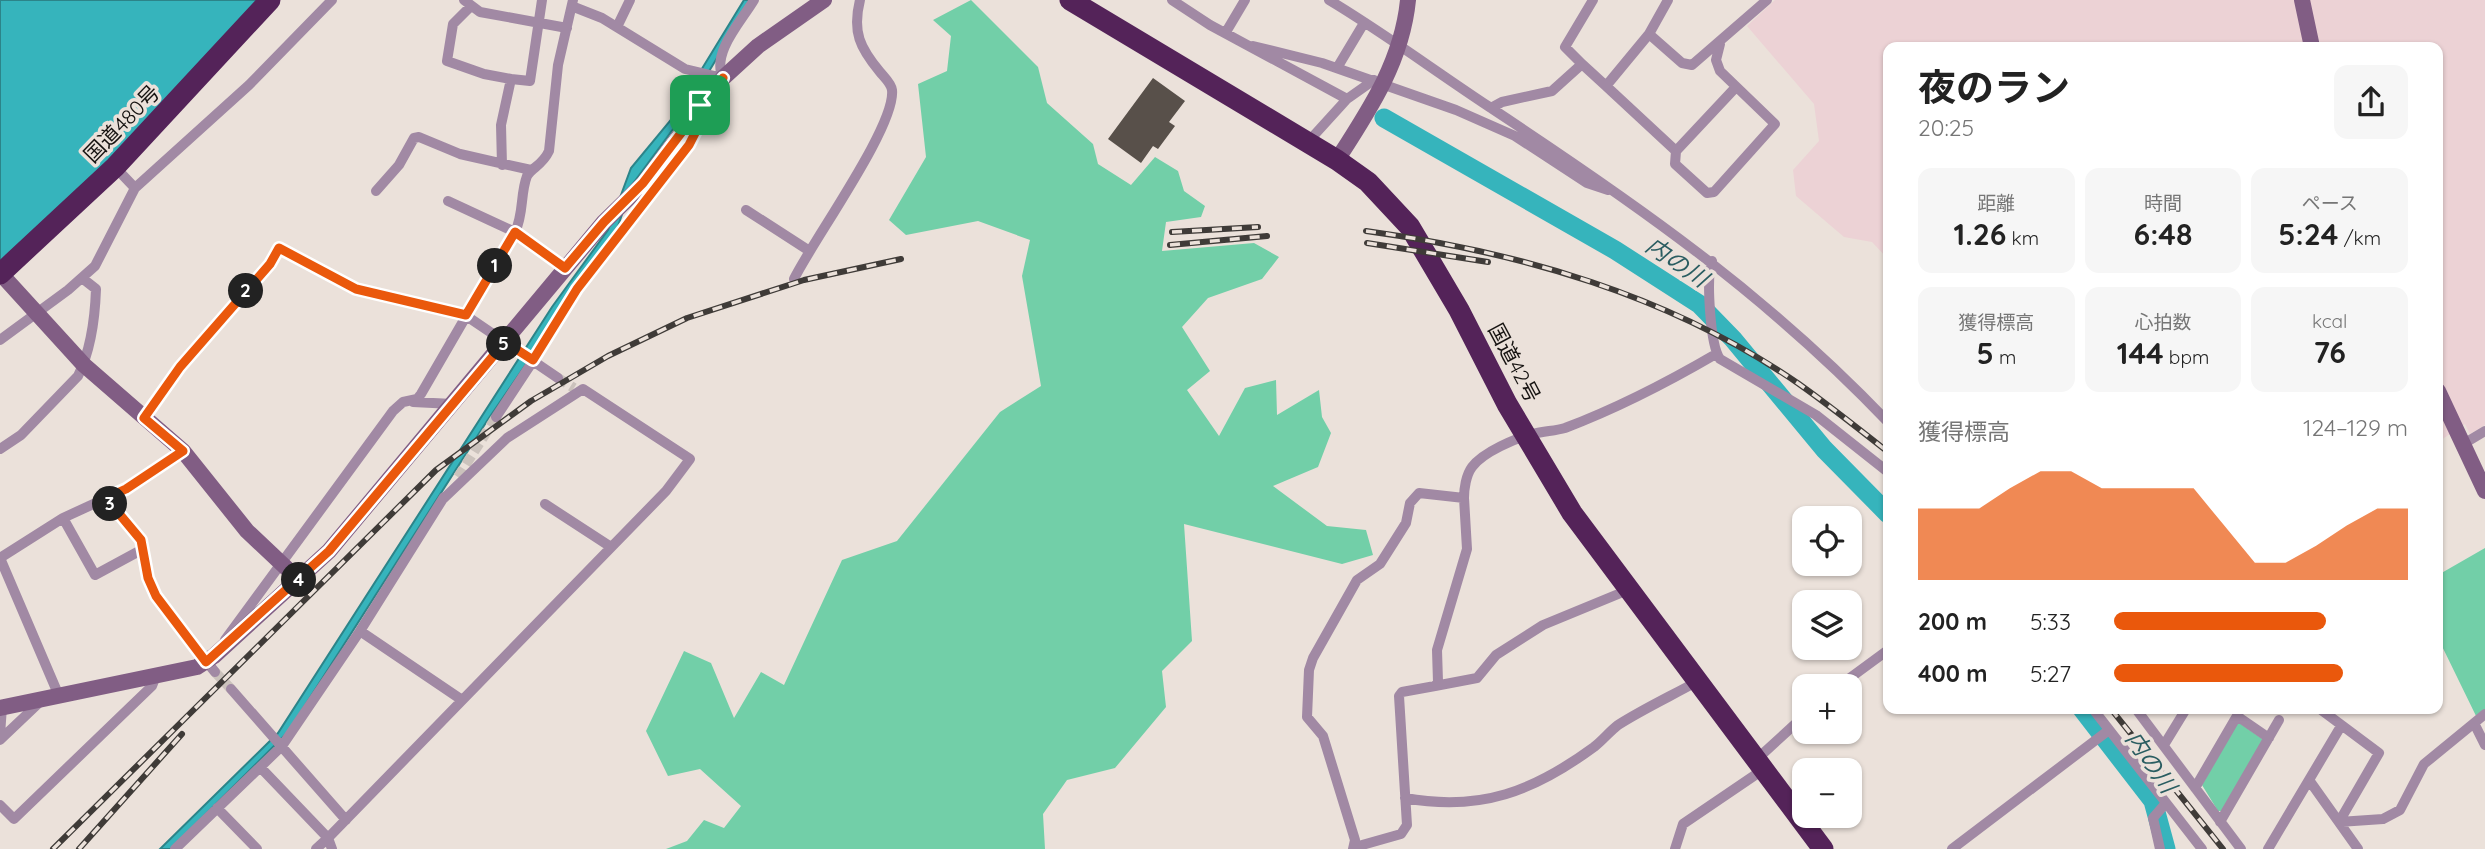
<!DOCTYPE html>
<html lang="ja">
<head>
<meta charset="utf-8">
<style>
  body { margin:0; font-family:Quicksand,"Noto Sans JP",sans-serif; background:#f6f6f6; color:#222; height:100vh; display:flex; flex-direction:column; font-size:26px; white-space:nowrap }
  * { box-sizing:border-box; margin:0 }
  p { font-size:23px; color:#767676 }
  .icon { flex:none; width:38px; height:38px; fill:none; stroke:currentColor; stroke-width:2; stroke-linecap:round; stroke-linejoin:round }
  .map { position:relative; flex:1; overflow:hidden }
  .side { position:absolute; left:1883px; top:42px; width:560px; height:672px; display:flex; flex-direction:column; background:#fff; border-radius:14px; box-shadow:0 2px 5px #0004 }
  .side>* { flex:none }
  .buttons { position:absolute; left:1792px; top:506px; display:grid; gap:14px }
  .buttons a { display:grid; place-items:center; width:70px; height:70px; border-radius:14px; background:#fff; box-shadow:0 2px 5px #0004; font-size:35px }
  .pin { position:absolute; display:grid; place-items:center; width:60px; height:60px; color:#fff; margin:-30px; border-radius:14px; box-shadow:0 4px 10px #0006 }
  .km { position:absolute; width:35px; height:35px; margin:-18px; border-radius:50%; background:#222; color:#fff; font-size:19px; line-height:35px; text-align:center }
  .round { display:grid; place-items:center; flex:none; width:74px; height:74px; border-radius:14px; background:#f6f6f6 }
  .summary { display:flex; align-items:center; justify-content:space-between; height:119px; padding:0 35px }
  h1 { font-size:38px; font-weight:700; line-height:52px }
  .stats { display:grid; grid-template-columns:repeat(3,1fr); gap:10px; height:119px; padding:7px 35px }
  .stats div { display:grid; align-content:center; border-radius:14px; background:#f6f6f6; text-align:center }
  .stats b { font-size:30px; font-weight:700 }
  .stats small { font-size:19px; font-weight:400 }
  .stats p { font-size:19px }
  .chart { height:196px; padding:14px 35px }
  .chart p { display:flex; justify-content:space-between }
  .chart svg { width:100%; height:126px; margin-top:7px; fill:#ea580c; opacity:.7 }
  ul { padding:0 35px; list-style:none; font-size:23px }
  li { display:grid; grid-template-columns:112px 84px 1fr; align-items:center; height:52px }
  li i { height:18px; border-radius:9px; background:#ea580c }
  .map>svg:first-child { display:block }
  .industrial { fill:#ecd2d5 }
  .green { fill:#72cfa8 }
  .water { fill:#36b4bc; stroke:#2c8489; stroke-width:2 }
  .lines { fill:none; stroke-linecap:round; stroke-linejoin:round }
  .river { stroke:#36b4bc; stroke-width:19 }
  .building { fill:#58504a }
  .street-tunnel { stroke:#cbc2bc; stroke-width:10; stroke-dasharray:10 5; stroke-linecap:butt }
  .street { stroke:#a189a4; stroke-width:10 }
  .secondary { stroke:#815d84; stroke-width:16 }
  .highway { stroke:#542359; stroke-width:21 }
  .rail-casing { stroke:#3f3b38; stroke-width:6 }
  .rail { stroke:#ebe1da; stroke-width:3.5; stroke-dasharray:10; stroke-linecap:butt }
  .route-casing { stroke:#fff; stroke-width:14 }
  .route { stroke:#ea580c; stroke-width:9 }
  .labels { text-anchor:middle; stroke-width:7; stroke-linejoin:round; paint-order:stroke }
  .street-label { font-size:21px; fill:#161311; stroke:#ebe1da }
  .water-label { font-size:23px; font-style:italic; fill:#2a5d61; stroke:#ebe1da }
</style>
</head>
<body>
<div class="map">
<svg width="2485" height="849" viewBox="0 0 2485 849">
  <rect width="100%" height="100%" fill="#ebe1da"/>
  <path class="industrial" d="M1775,0H2485V425L2470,434L2465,424L2438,442V47H1888V259L1872,242L1844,237L1796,196L1793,170L1819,141L1814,104L1747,26Z"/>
  <path class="green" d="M971,0L1038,67L1047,103L1093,144L1098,164L1131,185L1155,157L1178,171L1184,191L1205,206L1201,217L1166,222L1162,251L1254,243L1279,257L1262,279L1208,298L1182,327L1210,371L1187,390L1219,436L1245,388L1276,380L1277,415L1319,390L1322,417L1331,433L1318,467L1273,486L1327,526L1366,530L1373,555L1342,564L1184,524L1192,641L1162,671L1166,707L1115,768L1067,780L1043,814L1045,849H666L687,841L704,820L724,828L741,806L700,769L668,776L646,731L684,651L711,663L734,718L761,672L784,685L842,560L897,541L1000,412L1041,386L1022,276L1030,240L978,221L906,235L889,220L926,157L918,84L947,71L951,36L933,20Z
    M2485,548V714L2478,720L2438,638V575Z
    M2238,722L2264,740L2224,811H2218L2202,785Z"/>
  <path class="water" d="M0,0H259L106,164L0,262Z
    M744,0H752L679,121L632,185L615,235L487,421L288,732L171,849H160L278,733L552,307L608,230L631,168L670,121Z"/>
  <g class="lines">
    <path class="river" d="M1384,118L1615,250L1699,304L1733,339L1824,449L1888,514
      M2082,709L2153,801L2166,849"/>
  </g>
  <path class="building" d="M1153,78L1185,101L1169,122L1175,126L1158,149L1153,146L1141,163L1108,139Z"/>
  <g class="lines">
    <path class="street-tunnel" d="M558,378L574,388
      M458,477L496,417
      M215,672L231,689"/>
    <path class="street" d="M464,0L480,12L567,28
      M1172,0L1210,25L1347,99
      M1329,0C1384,33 1435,71 1488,106C1635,203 1766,294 1888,422
      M470,7L453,24L447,61L484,74L511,79L501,125L502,165
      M574,7L602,18L685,69L723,78
      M617,27L630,0
      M1226,32L1245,0
      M1649,34L1668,0
      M1253,46L1322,63L1456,110L1515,136L1587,183L1608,190
      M1582,64L1565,47L1593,0
      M1337,68L1364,23
      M511,79L530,81L542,0
      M1606,86L1676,151L1675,164L1707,193L1714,192L1775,124L1720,71L1716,60L1720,44
      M1491,108L1502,102L1552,91L1582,64L1606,86L1649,34L1682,63L1692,65L1767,0
      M1307,143L1347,99L1374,80
      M1676,151L1736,87
      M115,167L135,188
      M376,191L399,165L414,138L419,137L460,154L531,170
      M448,201L515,232L565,269
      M746,210L808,250
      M1712,261C1706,277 1710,345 1720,359L1816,415L1888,472
      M794,279C813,240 896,126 892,90C891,83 885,78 880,72C860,48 852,32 860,0
      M0,340L68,290L95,266L135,188L249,85L332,0
      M558,378L533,361L577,289L689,145L723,78C711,53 741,22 754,0
      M413,402L453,404
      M144,418L180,367L270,264L279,248L357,289L465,315L533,361L496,417
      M2465,443L2485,431
      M0,449L21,435L78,376C91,350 95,318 96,289L82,278
      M106,498L141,540L148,578L164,609L215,672
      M545,504L611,547
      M63,518L95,575L143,549
      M360,631L462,700
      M225,640L393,411L403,402L417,399L421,394L515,232C524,214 520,194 527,176C532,167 542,166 549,151L558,65L573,0
      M1435,686L1477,678L1496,655L1543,625L1628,590
      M1839,686L1888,650
      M231,689L346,820
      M59,696L0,558L63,518L126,489L183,451
      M2093,709L2202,849
      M2136,709L2241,849
      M2320,709L2379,753L2339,822
      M2237,716L2269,738
      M2474,723L2485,745
      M0,735L2,707
      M0,740L41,701
      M2164,745L2186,709
      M1757,759L1804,716
      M260,767L328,838L316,849
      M2309,780L2358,849
      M2195,788L2241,709
      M1405,798C1481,812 1534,791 1594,747C1603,740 1609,732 1618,725C1643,709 1671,696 1698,681
      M0,805L14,819L152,686L156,676
      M217,808L257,849
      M2220,822L2279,720
      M2339,822L2383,819L2400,810L2424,764L2485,714
      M1355,847L1401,834L1407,825L1399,696L1402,692L1435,686L1438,682L1437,650L1467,549L1464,498
      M175,849L282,746L360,631L444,497
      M332,849L328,838L666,491L690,459L583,389L507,438L442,500
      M1353,849L1355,840L1323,736L1307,717L1309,670L1313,658L1357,580L1380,564L1394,542L1406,523L1410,503L1419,493L1464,498C1464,489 1466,475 1472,467C1483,452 1516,438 1533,434C1544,431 1555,431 1565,428C1618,408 1668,382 1716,354
      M1675,849L1683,824L1764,769
      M1952,849L2109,730
      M2160,849L2153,818L2166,803
      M2268,849L2341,726"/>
    <path class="secondary" d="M2302,0L2312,47
      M1337,160C1370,109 1402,61 1408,0
      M0,273L84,365L183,451L247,531L299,580
      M2438,391L2485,491
      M0,708L197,667L214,656L329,551L604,222L644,183L723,78L758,46L824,0"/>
    <path class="highway" d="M1070,0L1337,160L1368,182L1410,227L1459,310L1507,404L1572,513L1823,849
      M0,274L115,167L270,0"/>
    <g class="rail-casing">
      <path id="rail" d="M1366,231C1519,252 1670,295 1799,384C1830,406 1859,429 1888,452
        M1172,232L1258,227
        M1367,243L1488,262
        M1170,245L1267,236
        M2111,709L2223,849
        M53,849L436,470L531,401L608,356L687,318L804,280L901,259
        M79,849L182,734"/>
    </g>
    <use href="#rail" class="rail"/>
  </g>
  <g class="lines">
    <g class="route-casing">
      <path id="route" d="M723,78L689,145L577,289L533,360L505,342L329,551L206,662L156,596L148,578L141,540L106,498L126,489L183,451L144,418L180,367L270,264L279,248L356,289L466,315L515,232L565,268L604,222L643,183Z"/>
    </g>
    <use href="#route" class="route"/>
  </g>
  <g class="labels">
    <g class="street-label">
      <text transform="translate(122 124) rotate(-46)" y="7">国道480号</text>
      <text transform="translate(1514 363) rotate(62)" y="7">国道42号</text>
    </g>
    <g class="water-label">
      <text transform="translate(1677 262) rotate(34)" y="8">内の川</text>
      <text transform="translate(2151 762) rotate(55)" y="8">内の川</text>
    </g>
  </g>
</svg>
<div class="buttons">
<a><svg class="icon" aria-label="locate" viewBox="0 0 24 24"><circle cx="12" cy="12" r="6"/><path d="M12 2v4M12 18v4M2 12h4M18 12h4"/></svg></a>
<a><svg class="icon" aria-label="layers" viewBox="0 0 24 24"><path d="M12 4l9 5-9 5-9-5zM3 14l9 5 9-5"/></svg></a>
<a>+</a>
<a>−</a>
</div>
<div class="pin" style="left:700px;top:105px;background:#1e9e55"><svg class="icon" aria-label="arrive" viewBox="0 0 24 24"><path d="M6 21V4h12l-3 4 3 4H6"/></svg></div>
<b class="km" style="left:495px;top:266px">1</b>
<b class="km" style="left:246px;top:291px">2</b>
<b class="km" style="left:110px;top:504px">3</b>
<b class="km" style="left:299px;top:580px">4</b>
<b class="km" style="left:504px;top:344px">5</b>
<section class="side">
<div class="summary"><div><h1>夜のラン</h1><p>20:25</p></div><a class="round"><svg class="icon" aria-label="share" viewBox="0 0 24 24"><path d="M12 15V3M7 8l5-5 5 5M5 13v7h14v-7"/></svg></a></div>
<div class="stats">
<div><p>距離</p><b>1.26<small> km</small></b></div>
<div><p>時間</p><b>6:48</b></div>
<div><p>ペース</p><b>5:24<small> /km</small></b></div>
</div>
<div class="stats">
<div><p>獲得標高</p><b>5<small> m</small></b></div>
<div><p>心拍数</p><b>144<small> bpm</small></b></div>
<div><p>kcal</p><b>76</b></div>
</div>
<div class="chart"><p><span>獲得標高</span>124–129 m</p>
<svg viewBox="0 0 160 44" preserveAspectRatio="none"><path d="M0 44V19L10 19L20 19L30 12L40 6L50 6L60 12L70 12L80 12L90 12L100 25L110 38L120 38L130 32L140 25L150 19L160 19V44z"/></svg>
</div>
<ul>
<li><b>200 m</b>5:33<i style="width:72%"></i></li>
<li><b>400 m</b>5:27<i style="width:78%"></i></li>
</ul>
</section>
</div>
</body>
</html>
